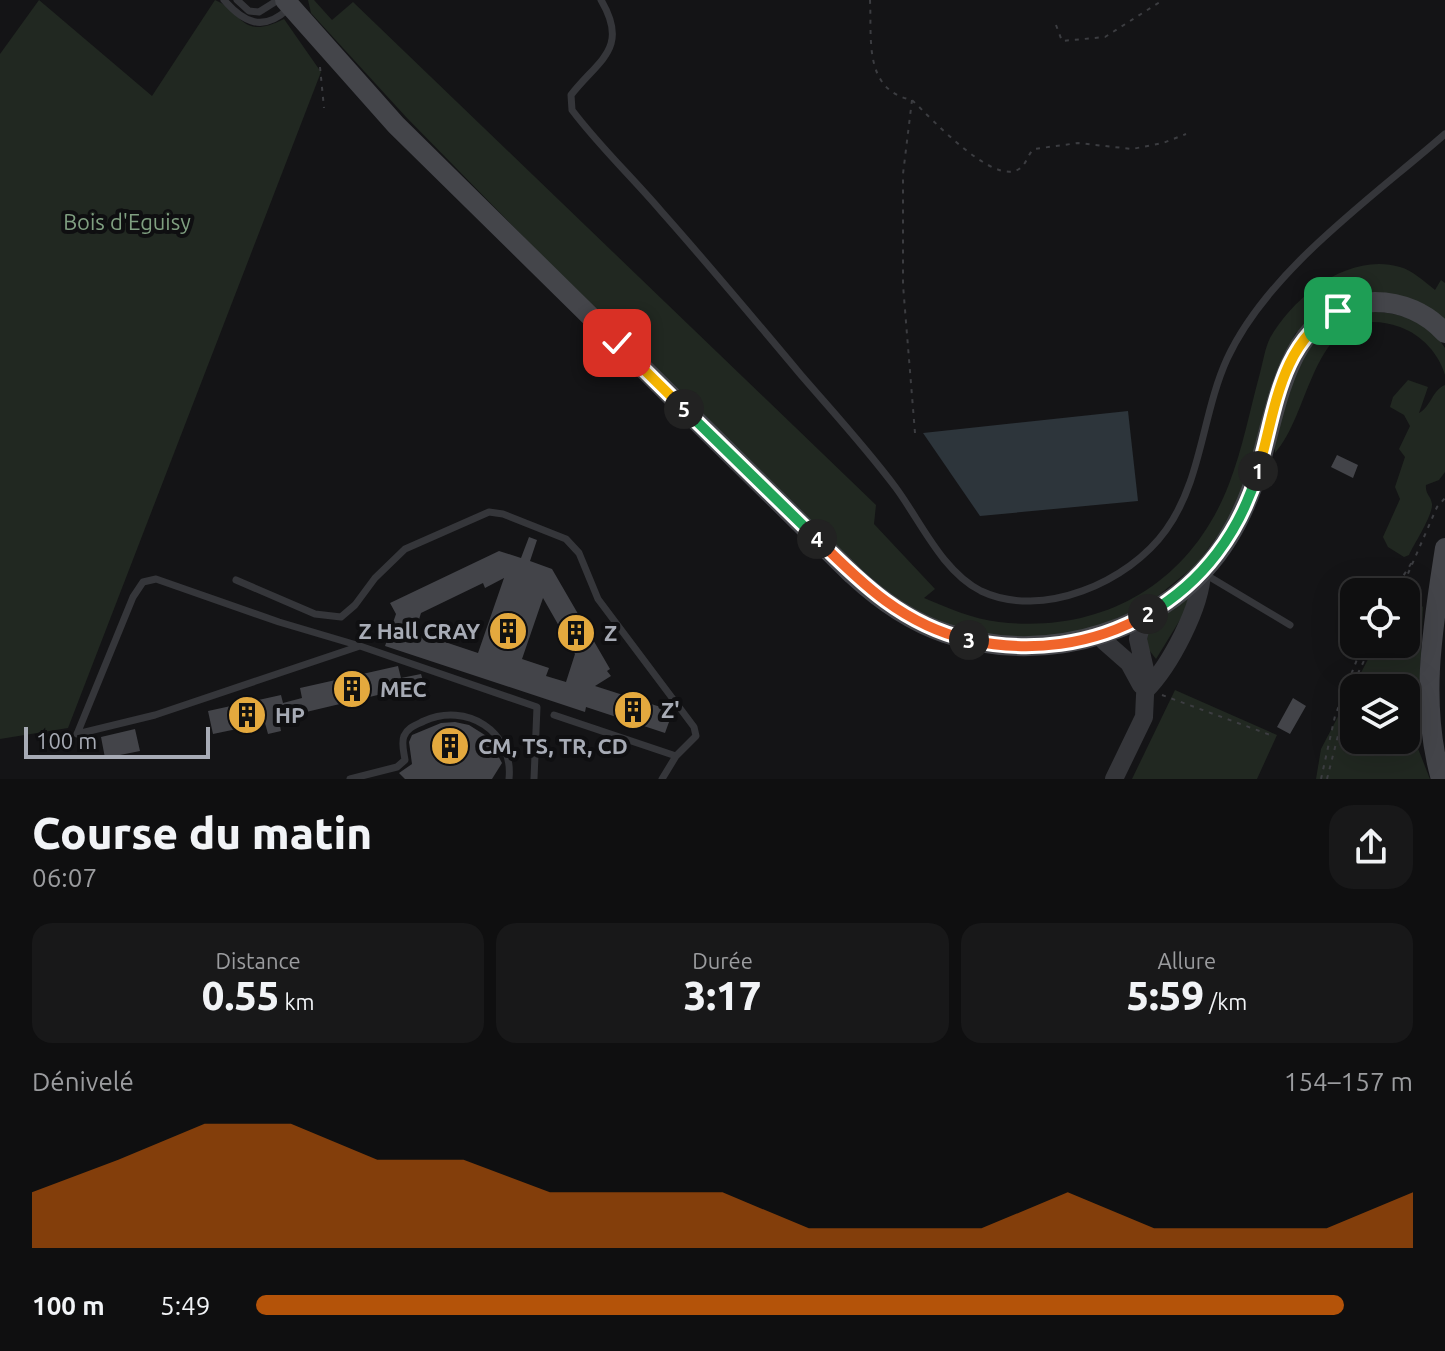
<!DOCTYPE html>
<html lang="fr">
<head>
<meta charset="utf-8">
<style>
  body { margin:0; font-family:Ubuntu,sans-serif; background:#181819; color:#f1f3f6; height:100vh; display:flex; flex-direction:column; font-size:30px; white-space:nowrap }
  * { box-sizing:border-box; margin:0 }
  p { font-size:26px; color:#9b9c9f }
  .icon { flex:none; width:44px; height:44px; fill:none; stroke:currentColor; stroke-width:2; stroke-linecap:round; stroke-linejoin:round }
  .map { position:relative; height:779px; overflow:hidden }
  .details { display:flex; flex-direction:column; background:#0f0f10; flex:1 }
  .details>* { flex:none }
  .fabs { position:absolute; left:1340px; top:578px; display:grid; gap:16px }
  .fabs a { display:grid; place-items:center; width:80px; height:80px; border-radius:16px; background:#0f0f10; box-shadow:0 8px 32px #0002,0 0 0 2px #2f2f30; font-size:40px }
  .scale { position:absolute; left:24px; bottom:20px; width:186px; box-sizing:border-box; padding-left:8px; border:4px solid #a7abb5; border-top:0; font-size:22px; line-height:28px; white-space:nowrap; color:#a7abb5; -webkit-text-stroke:6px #0f0f11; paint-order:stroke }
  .pin { position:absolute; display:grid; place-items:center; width:68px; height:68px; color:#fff; margin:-34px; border-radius:16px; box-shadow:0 4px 12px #0006 }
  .km { position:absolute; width:40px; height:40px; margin:-20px; border-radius:50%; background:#222; color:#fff; font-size:22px; line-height:40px; text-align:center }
  .round { display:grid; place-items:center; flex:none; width:84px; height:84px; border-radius:24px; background:#181819 }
  .overview { display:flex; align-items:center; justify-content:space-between; height:136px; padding:0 32px }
  h1 { font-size:44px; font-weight:800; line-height:60px }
  .metrics { display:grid; grid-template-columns:repeat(3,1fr); gap:12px; height:136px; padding:8px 32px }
  .metrics div { display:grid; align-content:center; border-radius:20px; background:#181819; text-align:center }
  .metrics b { font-size:40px; font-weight:800 }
  .metrics small { font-size:22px; font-weight:400 }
  .metrics p { font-size:22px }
  .chart { height:224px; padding:16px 32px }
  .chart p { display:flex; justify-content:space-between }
  .chart svg { width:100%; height:144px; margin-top:8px; fill:#b45309; opacity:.7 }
  ul { padding:0 32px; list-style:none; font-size:26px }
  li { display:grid; grid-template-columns:128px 96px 1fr; align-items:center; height:60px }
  li i { height:20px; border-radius:10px; background:#b45309 }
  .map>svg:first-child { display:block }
  .green { fill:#212821; fill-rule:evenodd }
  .water { fill:#2d353b }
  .building { fill:#434449; fill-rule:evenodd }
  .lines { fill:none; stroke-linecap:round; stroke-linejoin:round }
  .path { stroke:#3c3d41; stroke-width:2; stroke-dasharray:4 6; stroke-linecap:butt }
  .service { stroke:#35363a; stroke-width:7 }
  .tertiary { stroke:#35363a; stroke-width:18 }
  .secondary { stroke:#44454a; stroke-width:20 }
  .split-1-casing { stroke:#fff; stroke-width:16 }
  .split-2-casing { stroke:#fff; stroke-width:16 }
  .split-3-casing { stroke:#fff; stroke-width:16 }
  .split-4-casing { stroke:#fff; stroke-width:16 }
  .split-5-casing { stroke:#fff; stroke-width:16 }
  .split-6-casing { stroke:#fff; stroke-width:16 }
  .split-1 { stroke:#f5b400; stroke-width:10 }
  .split-2 { stroke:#22a559; stroke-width:10 }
  .split-3 { stroke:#f0652b; stroke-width:10 }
  .split-4 { stroke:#f0652b; stroke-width:10 }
  .split-5 { stroke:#22a559; stroke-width:10 }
  .split-6 { stroke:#f5b400; stroke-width:10 }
  .labels { text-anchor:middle; stroke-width:8; stroke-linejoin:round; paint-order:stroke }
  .park-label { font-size:22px; fill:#7f9f80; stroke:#0f0f11 }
  .poi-label { font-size:22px; font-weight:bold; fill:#a7abb5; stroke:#0f0f11; text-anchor:start }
</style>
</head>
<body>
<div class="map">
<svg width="1445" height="779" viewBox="0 0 1445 779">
  <rect width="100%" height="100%" fill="#141416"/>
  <path class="green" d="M39,0L152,96L215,0C244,12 240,41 284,19L321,72L68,728L0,739V54Z
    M308,0H314L332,20L353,2L876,505L874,524L935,589L924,598C948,608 973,619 999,622C1104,634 1191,583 1229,484C1243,448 1250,409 1260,373C1263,362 1265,348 1270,338C1294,296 1349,252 1400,267C1412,270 1425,282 1435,290L1441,280L1445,283V320L1420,303L1308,320L1295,334L1273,383L1257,447L1233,515L1196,565L1148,604L1098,627L1067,635L1005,639L930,620L873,584L669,385L406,117L311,13Z
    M1362,311C1395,312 1426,317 1445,348V375C1439,354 1422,335 1400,327C1312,297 1313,412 1275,453C1272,430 1297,359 1313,339C1325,324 1345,317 1362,311Z
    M1408,380L1428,387L1419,413C1431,407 1432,390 1445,385V472L1439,480L1426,485C1425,494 1431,496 1432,504C1433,515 1414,544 1409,555L1404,557L1388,547L1383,537L1400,499L1395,487L1405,457L1399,449L1410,426L1404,415L1390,407L1393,397Z
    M1409,593L1423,607L1417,746L1430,779H1316L1321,749L1376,644H1406V595ZM1354,688H1406V740H1354Z
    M1189,597L1191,602L1156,659L1146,646L1150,622Z
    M1175,690L1277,735L1257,779H1132Z"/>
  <path class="water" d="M1128,411L1138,501L980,516L923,433Z"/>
  <path class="building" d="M1337,455L1358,465L1353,478L1331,467Z
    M529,537L537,540L530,561L552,569L610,669L607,671L611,676L595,686L673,711L665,733L586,707L585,712L385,646L396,614L390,603L499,551L521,558ZM504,578L478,653L415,632L421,613L483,583L485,588ZM543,598L575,654L566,682L546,676L549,668L522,659Z
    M398,666L401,678L421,674L424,684L302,713L279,721L281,731L268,734L265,723L213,734L208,711L281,695L283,703L302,698L300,688Z
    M1293,698L1306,706L1290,734L1277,727Z
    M455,722L469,725L488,737L502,763L492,779H405L399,773L412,764L409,742L412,735L441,723Z
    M135,729L140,751L105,758L101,737Z"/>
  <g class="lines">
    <path class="path" d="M870,0C872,39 863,90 912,100C931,118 993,186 1019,169C1027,164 1027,155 1034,149L1078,143L1132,149L1163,143L1186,134
      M1056,25L1062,41L1105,37L1163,0
      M320,67L324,108
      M912,100L903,174V285L915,433
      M1393,592L1414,559
      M1400,592L1437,507L1445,498
      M1162,695L1273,736
      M1321,779L1335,716L1363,644
      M1327,779L1349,692L1372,644"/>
    <path class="service" d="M224,0C244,23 263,32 288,9
      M237,0L249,11L259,12L278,0
      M601,0C630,49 598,60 571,95L572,110C599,146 632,177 661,211C709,265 755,320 801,375C833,412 867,449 896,488C921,522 942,571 981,591C1042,620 1129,582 1166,530C1202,480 1202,414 1227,359C1268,270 1372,198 1445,134
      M1203,573L1290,625
      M236,580L315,614L341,617L355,605L375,578L405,549L489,512L503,514L566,539L579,553L598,599L694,727L696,736L676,756L662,779
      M554,715L676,756
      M77,734L155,715L360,646L537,707L534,779
      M77,734L133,597L143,582L156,579L279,622L360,646
      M350,779L397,767L405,760C404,752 401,743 404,736C408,727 416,725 424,721C466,702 514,731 509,779"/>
    <path class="tertiary" d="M1101,634L1104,641L1129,663L1141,685
      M1145,691C1170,666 1201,607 1202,572
      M1114,779L1144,717L1146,674L1138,639L1143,617"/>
    <path class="secondary" d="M285,0L396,125L853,575C880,600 909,621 945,633C1046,668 1170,632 1228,538C1243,514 1253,488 1261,460C1279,397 1291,303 1375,302C1402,302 1427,313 1445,333
      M1441,779C1419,702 1433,626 1445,548"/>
  </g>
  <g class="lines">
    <g class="split-1-casing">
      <path id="split-1" d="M1258,471C1275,414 1279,342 1338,311"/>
    </g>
    <g class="split-2-casing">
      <path id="split-2" d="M1148,614C1203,582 1240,532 1258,471"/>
    </g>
    <g class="split-3-casing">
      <path id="split-3" d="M969,640C1030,653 1092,646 1148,614"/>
    </g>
    <g class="split-4-casing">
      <path id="split-4" d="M817,539C862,584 904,625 969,640"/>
    </g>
    <g class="split-5-casing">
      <path id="split-5" d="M684,409L817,539"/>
    </g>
    <g class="split-6-casing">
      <path id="split-6" d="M617,343L684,409"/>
    </g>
    <use href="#split-1" class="split-1"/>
    <use href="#split-2" class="split-2"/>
    <use href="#split-3" class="split-3"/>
    <use href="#split-4" class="split-4"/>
    <use href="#split-5" class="split-5"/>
    <use href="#split-6" class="split-6"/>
  </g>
  <defs>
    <g id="building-disc" transform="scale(2)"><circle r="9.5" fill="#e4a93e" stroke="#0f0f11"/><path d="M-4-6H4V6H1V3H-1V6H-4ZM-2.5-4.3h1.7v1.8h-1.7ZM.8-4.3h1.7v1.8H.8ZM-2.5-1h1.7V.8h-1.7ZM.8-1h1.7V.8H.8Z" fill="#111"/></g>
  </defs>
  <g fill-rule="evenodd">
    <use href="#building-disc" x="508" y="631"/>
    <use href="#building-disc" x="576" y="633"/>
    <use href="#building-disc" x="352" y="689"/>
    <use href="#building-disc" x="633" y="710"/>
    <use href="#building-disc" x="247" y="715"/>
    <use href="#building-disc" x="450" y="746"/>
  </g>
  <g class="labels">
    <g class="park-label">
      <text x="127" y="230">Bois d'Eguisy</text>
    </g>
    <g class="poi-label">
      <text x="480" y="639" text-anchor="end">Z Hall CRAY</text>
      <text x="604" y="641">Z</text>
      <text x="380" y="697">MEC</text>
      <text x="661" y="718">Z'</text>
      <text x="275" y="723">HP</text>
      <text x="478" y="754">CM, TS, TR, CD</text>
    </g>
  </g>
</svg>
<div class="fabs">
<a><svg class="icon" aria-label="locate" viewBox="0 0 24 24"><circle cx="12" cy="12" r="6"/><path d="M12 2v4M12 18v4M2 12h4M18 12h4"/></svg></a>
<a><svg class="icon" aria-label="layers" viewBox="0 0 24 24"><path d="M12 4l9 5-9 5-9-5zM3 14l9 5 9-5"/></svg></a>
</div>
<div class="scale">100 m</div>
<div class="pin" style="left:1338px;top:311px;background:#1e9e55"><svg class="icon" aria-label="arrive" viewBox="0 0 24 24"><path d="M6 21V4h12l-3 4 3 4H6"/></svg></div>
<div class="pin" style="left:617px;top:343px;background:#d93025"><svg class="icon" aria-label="check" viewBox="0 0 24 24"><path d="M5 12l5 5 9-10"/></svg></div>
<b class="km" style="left:1258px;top:471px">1</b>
<b class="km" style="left:1148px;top:614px">2</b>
<b class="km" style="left:969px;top:640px">3</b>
<b class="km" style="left:817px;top:539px">4</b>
<b class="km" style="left:684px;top:409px">5</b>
</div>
<section class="details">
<div class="overview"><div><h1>Course du matin</h1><p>06:07</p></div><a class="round"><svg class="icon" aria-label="share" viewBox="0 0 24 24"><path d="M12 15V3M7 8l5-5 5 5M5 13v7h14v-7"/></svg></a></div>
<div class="metrics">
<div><p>Distance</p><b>0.55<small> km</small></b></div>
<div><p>Durée</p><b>3:17</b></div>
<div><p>Allure</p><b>5:59<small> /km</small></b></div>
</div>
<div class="chart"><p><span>Dénivelé</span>154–157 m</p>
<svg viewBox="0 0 160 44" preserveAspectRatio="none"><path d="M0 44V27L10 17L20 6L30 6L40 17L50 17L60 27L70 27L80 27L90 38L100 38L110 38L120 27L130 38L140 38L150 38L160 27V44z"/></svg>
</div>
<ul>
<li><b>100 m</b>5:49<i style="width:94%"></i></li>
</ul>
</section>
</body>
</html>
